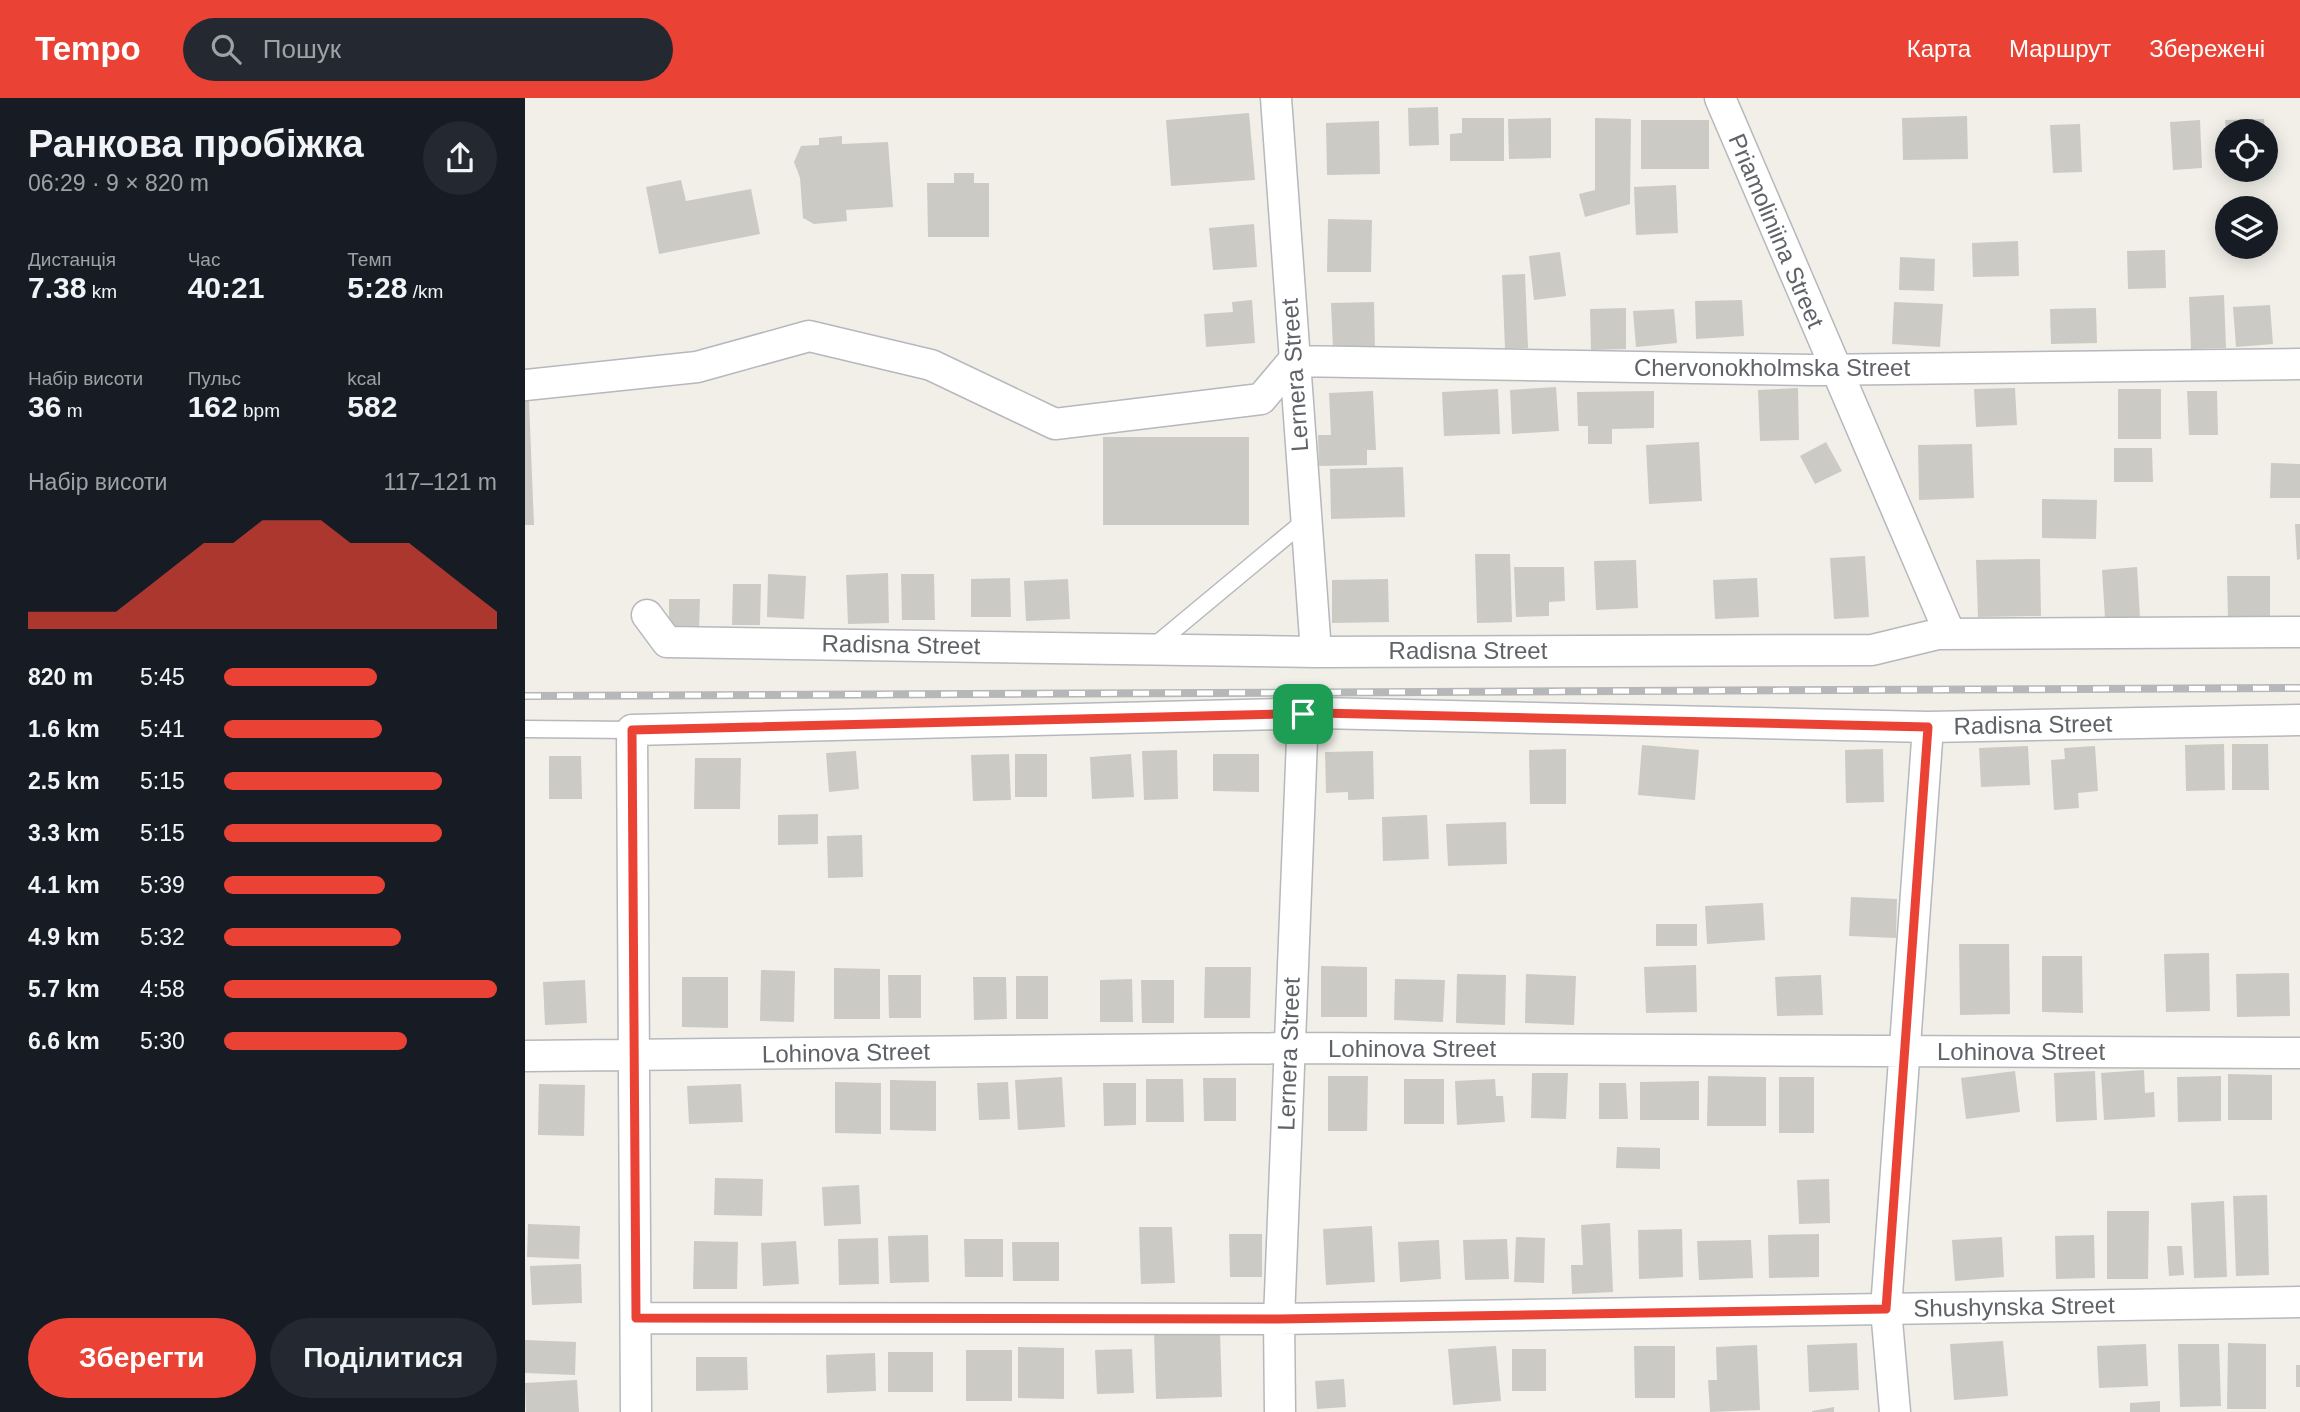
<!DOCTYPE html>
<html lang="uk">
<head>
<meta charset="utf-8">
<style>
  body { margin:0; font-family:Helvetica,sans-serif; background:#242831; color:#f1f3f6; height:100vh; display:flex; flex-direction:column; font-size:26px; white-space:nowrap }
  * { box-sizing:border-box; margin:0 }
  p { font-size:23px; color:#9ea1a6 }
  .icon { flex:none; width:38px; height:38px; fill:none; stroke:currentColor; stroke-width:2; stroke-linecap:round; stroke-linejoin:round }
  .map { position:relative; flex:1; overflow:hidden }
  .sheet { display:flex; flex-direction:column; background:#171b24; width:525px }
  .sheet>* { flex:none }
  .fabs { position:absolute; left:1690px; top:21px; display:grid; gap:14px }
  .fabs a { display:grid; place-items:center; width:63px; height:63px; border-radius:50%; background:#171b24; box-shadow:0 4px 18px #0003; font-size:35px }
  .pin { position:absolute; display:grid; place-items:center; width:60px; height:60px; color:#fff; margin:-30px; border-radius:14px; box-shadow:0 4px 10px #0006 }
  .round { display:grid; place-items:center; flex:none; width:74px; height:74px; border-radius:37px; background:#242831 }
  .headline { display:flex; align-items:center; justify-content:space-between; height:119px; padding:0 28px }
  h1 { font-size:38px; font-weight:800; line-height:52px }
  .figures { display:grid; grid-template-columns:repeat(3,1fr); gap:10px; height:119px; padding:7px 28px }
  .figures div { display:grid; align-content:center }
  .figures b { font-size:30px; font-weight:800 }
  .figures small { font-size:19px; font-weight:400 }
  .figures p { font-size:19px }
  .chart { height:196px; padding:14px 28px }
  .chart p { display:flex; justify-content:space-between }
  .chart svg { width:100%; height:126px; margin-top:7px; fill:#ea4335; opacity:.7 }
  .cta { display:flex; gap:14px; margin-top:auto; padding:14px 28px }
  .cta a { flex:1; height:80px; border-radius:42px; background:#ea4335; color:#fff; font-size:28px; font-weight:800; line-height:80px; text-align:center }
  .cta a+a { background:#242831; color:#f1f3f6 }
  ul { padding:0 28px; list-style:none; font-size:23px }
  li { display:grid; grid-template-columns:112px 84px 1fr; align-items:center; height:52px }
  li i { height:18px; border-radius:9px; background:#ea4335 }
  header { display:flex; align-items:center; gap:42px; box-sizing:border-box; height:98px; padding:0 35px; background:#ea4335; color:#fff }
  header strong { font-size:33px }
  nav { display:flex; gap:38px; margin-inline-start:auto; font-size:24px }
  .search { width:490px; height:63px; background:#242831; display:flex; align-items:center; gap:18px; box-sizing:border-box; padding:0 24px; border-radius:38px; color:#9ea1a6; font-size:26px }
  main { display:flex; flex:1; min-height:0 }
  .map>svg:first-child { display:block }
  .building { fill:#cccac5 }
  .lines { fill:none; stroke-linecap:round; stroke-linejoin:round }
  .lane-casing { stroke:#b5b8bc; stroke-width:19 }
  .street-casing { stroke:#b5b8bc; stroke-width:33 }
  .lane { stroke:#fff; stroke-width:16 }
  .street { stroke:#fff; stroke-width:30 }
  .rail-casing { stroke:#b6b7b8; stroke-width:8 }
  .rail { stroke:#fff; stroke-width:5; stroke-dasharray:16; stroke-linecap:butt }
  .route-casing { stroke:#fff; stroke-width:14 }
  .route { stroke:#ea4335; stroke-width:9 }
  .labels { text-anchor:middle; stroke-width:5; stroke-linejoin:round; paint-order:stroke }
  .street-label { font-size:24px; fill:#5f6368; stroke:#fff }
</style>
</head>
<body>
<header>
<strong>Tempo</strong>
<div class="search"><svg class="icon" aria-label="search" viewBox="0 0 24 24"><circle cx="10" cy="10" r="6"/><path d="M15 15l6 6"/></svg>Пошук</div>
<nav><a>Карта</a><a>Маршрут</a><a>Збережені</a></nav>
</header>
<main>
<section class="sheet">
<div class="headline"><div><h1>Ранкова пробіжка</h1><p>06:29 · 9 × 820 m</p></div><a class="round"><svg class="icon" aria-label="share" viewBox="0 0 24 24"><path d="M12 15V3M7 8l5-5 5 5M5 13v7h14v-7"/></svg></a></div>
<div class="figures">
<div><p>Дистанція</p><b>7.38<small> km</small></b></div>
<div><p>Час</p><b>40:21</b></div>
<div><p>Темп</p><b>5:28<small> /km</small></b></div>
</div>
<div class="figures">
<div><p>Набір висоти</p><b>36<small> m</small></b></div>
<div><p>Пульс</p><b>162<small> bpm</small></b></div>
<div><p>kcal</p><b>582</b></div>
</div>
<div class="chart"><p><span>Набір висоти</span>117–121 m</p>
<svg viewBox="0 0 160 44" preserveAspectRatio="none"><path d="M0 44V38L10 38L20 38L30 38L40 30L50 22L60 14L70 14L80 6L90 6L100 6L110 14L120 14L130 14L140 22L150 30L160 38V44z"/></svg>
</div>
<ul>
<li><b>820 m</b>5:45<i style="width:56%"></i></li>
<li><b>1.6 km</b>5:41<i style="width:58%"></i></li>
<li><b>2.5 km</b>5:15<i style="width:80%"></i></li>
<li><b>3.3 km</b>5:15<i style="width:80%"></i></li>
<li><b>4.1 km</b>5:39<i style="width:59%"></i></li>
<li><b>4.9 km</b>5:32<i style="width:65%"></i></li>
<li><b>5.7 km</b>4:58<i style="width:100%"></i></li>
<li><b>6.6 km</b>5:30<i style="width:67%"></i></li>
</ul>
<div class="cta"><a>Зберегти</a><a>Поділитися</a></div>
</section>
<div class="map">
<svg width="1775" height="1314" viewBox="0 0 1775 1314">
  <rect width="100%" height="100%" fill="#f1efe8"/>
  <path class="building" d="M913,9L914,47L884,48L883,10Z
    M724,15L730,82L646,88L641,22Z
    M1442,18L1443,61L1378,62L1377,20Z
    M937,20H979V63H925V36L937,35Z
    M1026,20V60L984,61L983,21Z
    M1070,20L1106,21L1105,106L1060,119L1054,96L1070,92Z
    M1739,21L1740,33H1701L1700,22Z
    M1116,22H1184V71H1116Z
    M1675,22L1677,70L1648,72L1645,24Z
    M854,23L855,76L802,77L801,25Z
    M1555,26L1557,74L1528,75L1525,27Z
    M317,38V46L363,44L368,109L321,112L322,123L289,126L278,120L275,80L269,64L276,48L294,47V40Z
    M429,75H449V85H464V139H403L402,85H429Z
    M156,82L161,103L226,91L235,136L134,156L121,89Z
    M1151,87L1153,135L1111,137L1109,89Z
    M803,121L847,122L846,174H802Z
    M729,126L732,169L688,172L684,130Z
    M1493,143L1494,178L1448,179L1447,145Z
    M1640,152L1641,190L1603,191L1602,153Z
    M1035,154L1041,198L1009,202L1004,158Z
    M1375,159L1410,161L1409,193L1374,192Z
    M1000,176L1003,250L980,251L977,177Z
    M1699,197L1701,250L1666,251L1664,199Z
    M727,202L730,245L681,249L679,216L708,214L707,204Z
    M1217,202L1219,238L1171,241L1170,203Z
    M849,204L850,251L808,252L806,205Z
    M1369,204L1418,206L1415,249L1367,246Z
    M1745,207L1748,246L1711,249L1708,209Z
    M1101,210V251L1066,252L1065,211Z
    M1571,210L1572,245L1526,246L1525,211Z
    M1149,211L1152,245L1111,249L1108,213Z
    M1031,289L1034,333L987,336L985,292Z
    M1273,290L1274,342L1235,343L1233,292Z
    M1490,290L1492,327L1451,329L1449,291Z
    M973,291L975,336L919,338L917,294Z
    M1593,291H1636V341H1593Z
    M848,293L851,352H842V367L794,368L793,337H806L804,295Z
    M1129,293V330L1087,331V346H1063V328H1053L1052,294Z
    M1662,293H1692L1693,337H1664Z
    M0,303H4L9,427H0Z
    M578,339H724V427H578Z
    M1174,344L1177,403L1124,406L1121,347Z
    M1301,344L1317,373L1290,386L1275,358Z
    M1447,346L1449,400L1394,402L1393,347Z
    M1589,350H1627L1628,384H1589Z
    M1746,365L1775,366V400H1745Z
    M878,369L880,419L806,421L805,371Z
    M1517,401L1572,402L1571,441L1517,440Z
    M1770,426H1775V461L1772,462Z
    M950,456H985L987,524L952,525Z
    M1340,458L1344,519L1309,521L1305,460Z
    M1515,461L1516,518L1453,519L1451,462Z
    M1111,462L1113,510L1071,512L1069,463Z
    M989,469H1039L1040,503L1024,504V518L991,519Z
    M1612,469L1615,519L1580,521L1577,472Z
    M363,475L364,525L323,526L321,477Z
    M243,476L281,478L279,521L242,519Z
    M376,476H409L410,522H377Z
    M1702,478H1745V518L1703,519Z
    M485,480L486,519H446V481Z
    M1232,480L1234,519L1190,521L1188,482Z
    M543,481L545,521L501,523L499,483Z
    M863,481L864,524L807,525V482Z
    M208,486H236L235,527H207Z
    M144,501H175L174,533L144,532Z
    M1699,646L1700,692L1661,693L1660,647Z
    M1707,646H1743L1744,692H1707Z
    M1117,647L1174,652L1170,702L1113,697Z
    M1503,648L1505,687L1456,689L1454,650Z
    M1570,648L1573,693L1553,695L1554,710L1529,712L1526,662L1540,661L1539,650Z
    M1041,651V706H1005L1004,652Z
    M1358,651L1359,704L1321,705L1320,652Z
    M652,652L653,701L619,702L617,653Z
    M331,653L334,691L304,694L301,655Z
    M848,653L849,701L823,702V694L801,695L800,654Z
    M484,656L486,702L448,703L446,657Z
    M490,656H522V699H490Z
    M606,656L609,699L567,701L565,659Z
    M688,656H734V694L688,693Z
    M24,658H56L57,701H24Z
    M170,660H216L215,711H169Z
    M293,716V746L253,747V717Z
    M902,717L904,761L858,763L857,719Z
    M981,724L982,766L923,768L921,726Z
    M337,737L338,779L303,780L302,738Z
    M1326,799L1372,801L1371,840L1324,838Z
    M1238,805L1240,842L1182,846L1180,808Z
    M1131,826H1172V848H1131Z
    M1434,846H1484L1485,916L1435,917Z
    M1684,855L1685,913L1641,914L1639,856Z
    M1517,858H1557L1558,915L1517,914Z
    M1171,867L1172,914L1121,915L1119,869Z
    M796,868L842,869V919H796Z
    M680,869H726L725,920H679Z
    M309,870L355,871V921H309Z
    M236,872L270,873L269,924L235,923Z
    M1764,875L1765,918L1712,919L1711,876Z
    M932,876L981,877L980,927L931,925Z
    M1001,876L1051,878L1049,927L1000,925Z
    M363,877H396V920H364Z
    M1296,877L1298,917L1252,918L1250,879Z
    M491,878H523V921H491Z
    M157,879H203V930L157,929Z
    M448,879H481L482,921L449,922Z
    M607,881L608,924H575V882Z
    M870,881L920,882L918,924L869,922Z
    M60,882L62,925L20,927L18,884Z
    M616,882H649V925H617Z
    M1619,972L1620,995L1629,994L1630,1019L1579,1022L1576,975Z
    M1490,973L1495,1014L1441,1021L1436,980Z
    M1570,973L1572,1022L1531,1024L1529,975Z
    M1007,975H1043L1041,1021L1006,1020Z
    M1703,976L1747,977V1022H1703Z
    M803,978H843L842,1033H803Z
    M1183,978L1241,979V1028H1182Z
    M1696,978V1023L1653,1024L1652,979Z
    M537,979L540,1029L493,1032L490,982Z
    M1254,979H1289V1035H1254Z
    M678,980H711V1023H679Z
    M621,981H658L659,1024H621Z
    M879,981H919V1026H879Z
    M970,981L971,998H978L980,1024L932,1027L930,983Z
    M365,982L411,983V1033L365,1032Z
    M1174,983V1022H1115V984Z
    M310,984L356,985V1036L310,1035Z
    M483,984L485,1021L454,1022L452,985Z
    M578,985H611V1027L579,1028Z
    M1074,985H1101L1103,1021H1074Z
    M14,986L60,987L59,1038L13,1037Z
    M216,986L218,1024L164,1026L162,988Z
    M1092,1049L1135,1050V1071L1091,1070Z
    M190,1080L238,1081L237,1118L189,1117Z
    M1304,1081L1305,1125L1274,1126L1272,1082Z
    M334,1087L336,1126L299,1128L297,1089Z
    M1742,1097L1744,1177L1711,1178L1708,1098Z
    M1699,1103L1702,1179L1669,1180L1666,1105Z
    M1582,1113H1624L1623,1181H1582Z
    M1085,1125L1088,1194L1047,1196L1046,1167H1058L1056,1127Z
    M3,1126L55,1128L54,1161L2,1159Z
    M847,1128L850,1184L801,1187L798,1131Z
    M614,1129H647L650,1185L616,1186Z
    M1157,1131L1158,1179L1114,1181L1113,1132Z
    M704,1136H737V1179H705Z
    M1294,1136V1179L1244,1180L1243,1137Z
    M403,1137L404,1184L365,1185L363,1138Z
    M1569,1137L1570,1180L1531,1181L1530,1138Z
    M991,1139L1020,1140L1019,1185L989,1184Z
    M1477,1139L1479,1179L1430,1183L1427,1142Z
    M353,1140L354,1186L314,1187L313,1141Z
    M439,1141H478V1179H440Z
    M982,1141L984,1181L940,1182L938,1142Z
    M914,1142L916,1181L875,1184L873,1144Z
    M1226,1142L1228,1180L1174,1182L1172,1143Z
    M169,1143L213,1144L212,1191H168Z
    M271,1143L274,1186L238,1188L236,1145Z
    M487,1144H534V1183H488Z
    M1642,1148H1657L1659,1177L1644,1178Z
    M56,1166L57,1205L7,1207L5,1168Z
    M695,1233L697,1299L631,1301L629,1235Z
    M0,1242L51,1244L50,1277L0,1275Z
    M1478,1243L1483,1298L1429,1302L1425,1246Z
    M1332,1245L1334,1292L1284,1294L1282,1247Z
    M1703,1245L1741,1246V1311H1702Z
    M1621,1246L1623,1288L1574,1290L1572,1248Z
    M1653,1246H1694L1696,1308L1655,1309Z
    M1232,1247L1235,1312L1185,1314L1183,1282H1192L1191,1249Z
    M971,1248L976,1303L928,1307L923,1251Z
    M1109,1248H1150V1300H1110Z
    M493,1249L539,1250V1301L493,1300Z
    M607,1251L609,1295L572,1296L570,1252Z
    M987,1251H1021V1293H987Z
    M441,1252H487V1303H441Z
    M363,1254H408V1294H363Z
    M350,1255L351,1293L302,1295L301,1257Z
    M171,1259H222L223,1292L171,1293Z
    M1771,1267H1775V1289H1771Z
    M819,1281L821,1309L792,1311L790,1283Z
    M52,1282L54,1314H1L0,1285Z
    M1635,1303V1314H1605V1305Z
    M1309,1309V1314H1287V1313Z"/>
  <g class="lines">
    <g class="lane-casing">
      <path id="lane" d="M627,550L781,422
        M0,631L107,632"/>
    </g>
    <g class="street-casing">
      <path id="street" d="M751,0L791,554
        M1195,0L1425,536
        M0,287L172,269L284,238L406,267L530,326L736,301L768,263L1286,272L1775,266
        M122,517L142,544L791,554L1347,552L1413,536L1775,534
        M0,958L765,950L1775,955
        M111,1220L754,1221L1775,1204
        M111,1314L107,632L794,615L1403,629L1775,622
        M755,1314L754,1221L778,616L794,615
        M1370,1314L1361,1211L1403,629"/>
    </g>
    <use href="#lane" class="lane"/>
    <use href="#street" class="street"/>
    <g class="rail-casing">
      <path id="rail" d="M0,598L1775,590"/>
    </g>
    <use href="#rail" class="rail"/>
  </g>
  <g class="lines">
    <g class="route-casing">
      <path id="route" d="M794,615L1403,629L1361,1211L754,1221L111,1220L107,632Z"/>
    </g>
    <use href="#route" class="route"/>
  </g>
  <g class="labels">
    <g class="street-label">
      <text transform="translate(1251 133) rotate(67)" y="8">Priamoliniina Street</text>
      <text x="1247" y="278">Chervonokholmska Street</text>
      <text transform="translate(770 277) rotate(-94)" y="8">Lernera Street</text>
      <text transform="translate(376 547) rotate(1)" y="8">Radisna Street</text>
      <text x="943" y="561">Radisna Street</text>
      <text transform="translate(1508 627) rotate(-1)" y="8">Radisna Street</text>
      <text x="887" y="959">Lohinova Street</text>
      <text x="1496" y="962">Lohinova Street</text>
      <text transform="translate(321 955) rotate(-1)" y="8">Lohinova Street</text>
      <text transform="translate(764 956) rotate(-88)" y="8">Lernera Street</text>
      <text transform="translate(1489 1209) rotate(-1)" y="8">Shushynska Street</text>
    </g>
  </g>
</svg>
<div class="fabs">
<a><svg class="icon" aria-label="locate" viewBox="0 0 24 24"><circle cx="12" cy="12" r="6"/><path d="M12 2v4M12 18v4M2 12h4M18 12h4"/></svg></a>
<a><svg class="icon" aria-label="layers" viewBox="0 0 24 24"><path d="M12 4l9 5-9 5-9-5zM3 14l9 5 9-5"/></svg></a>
</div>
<div class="pin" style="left:778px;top:616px;background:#1e9e55"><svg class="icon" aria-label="arrive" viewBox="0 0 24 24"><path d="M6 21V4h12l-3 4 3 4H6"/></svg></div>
</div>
</main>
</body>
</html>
